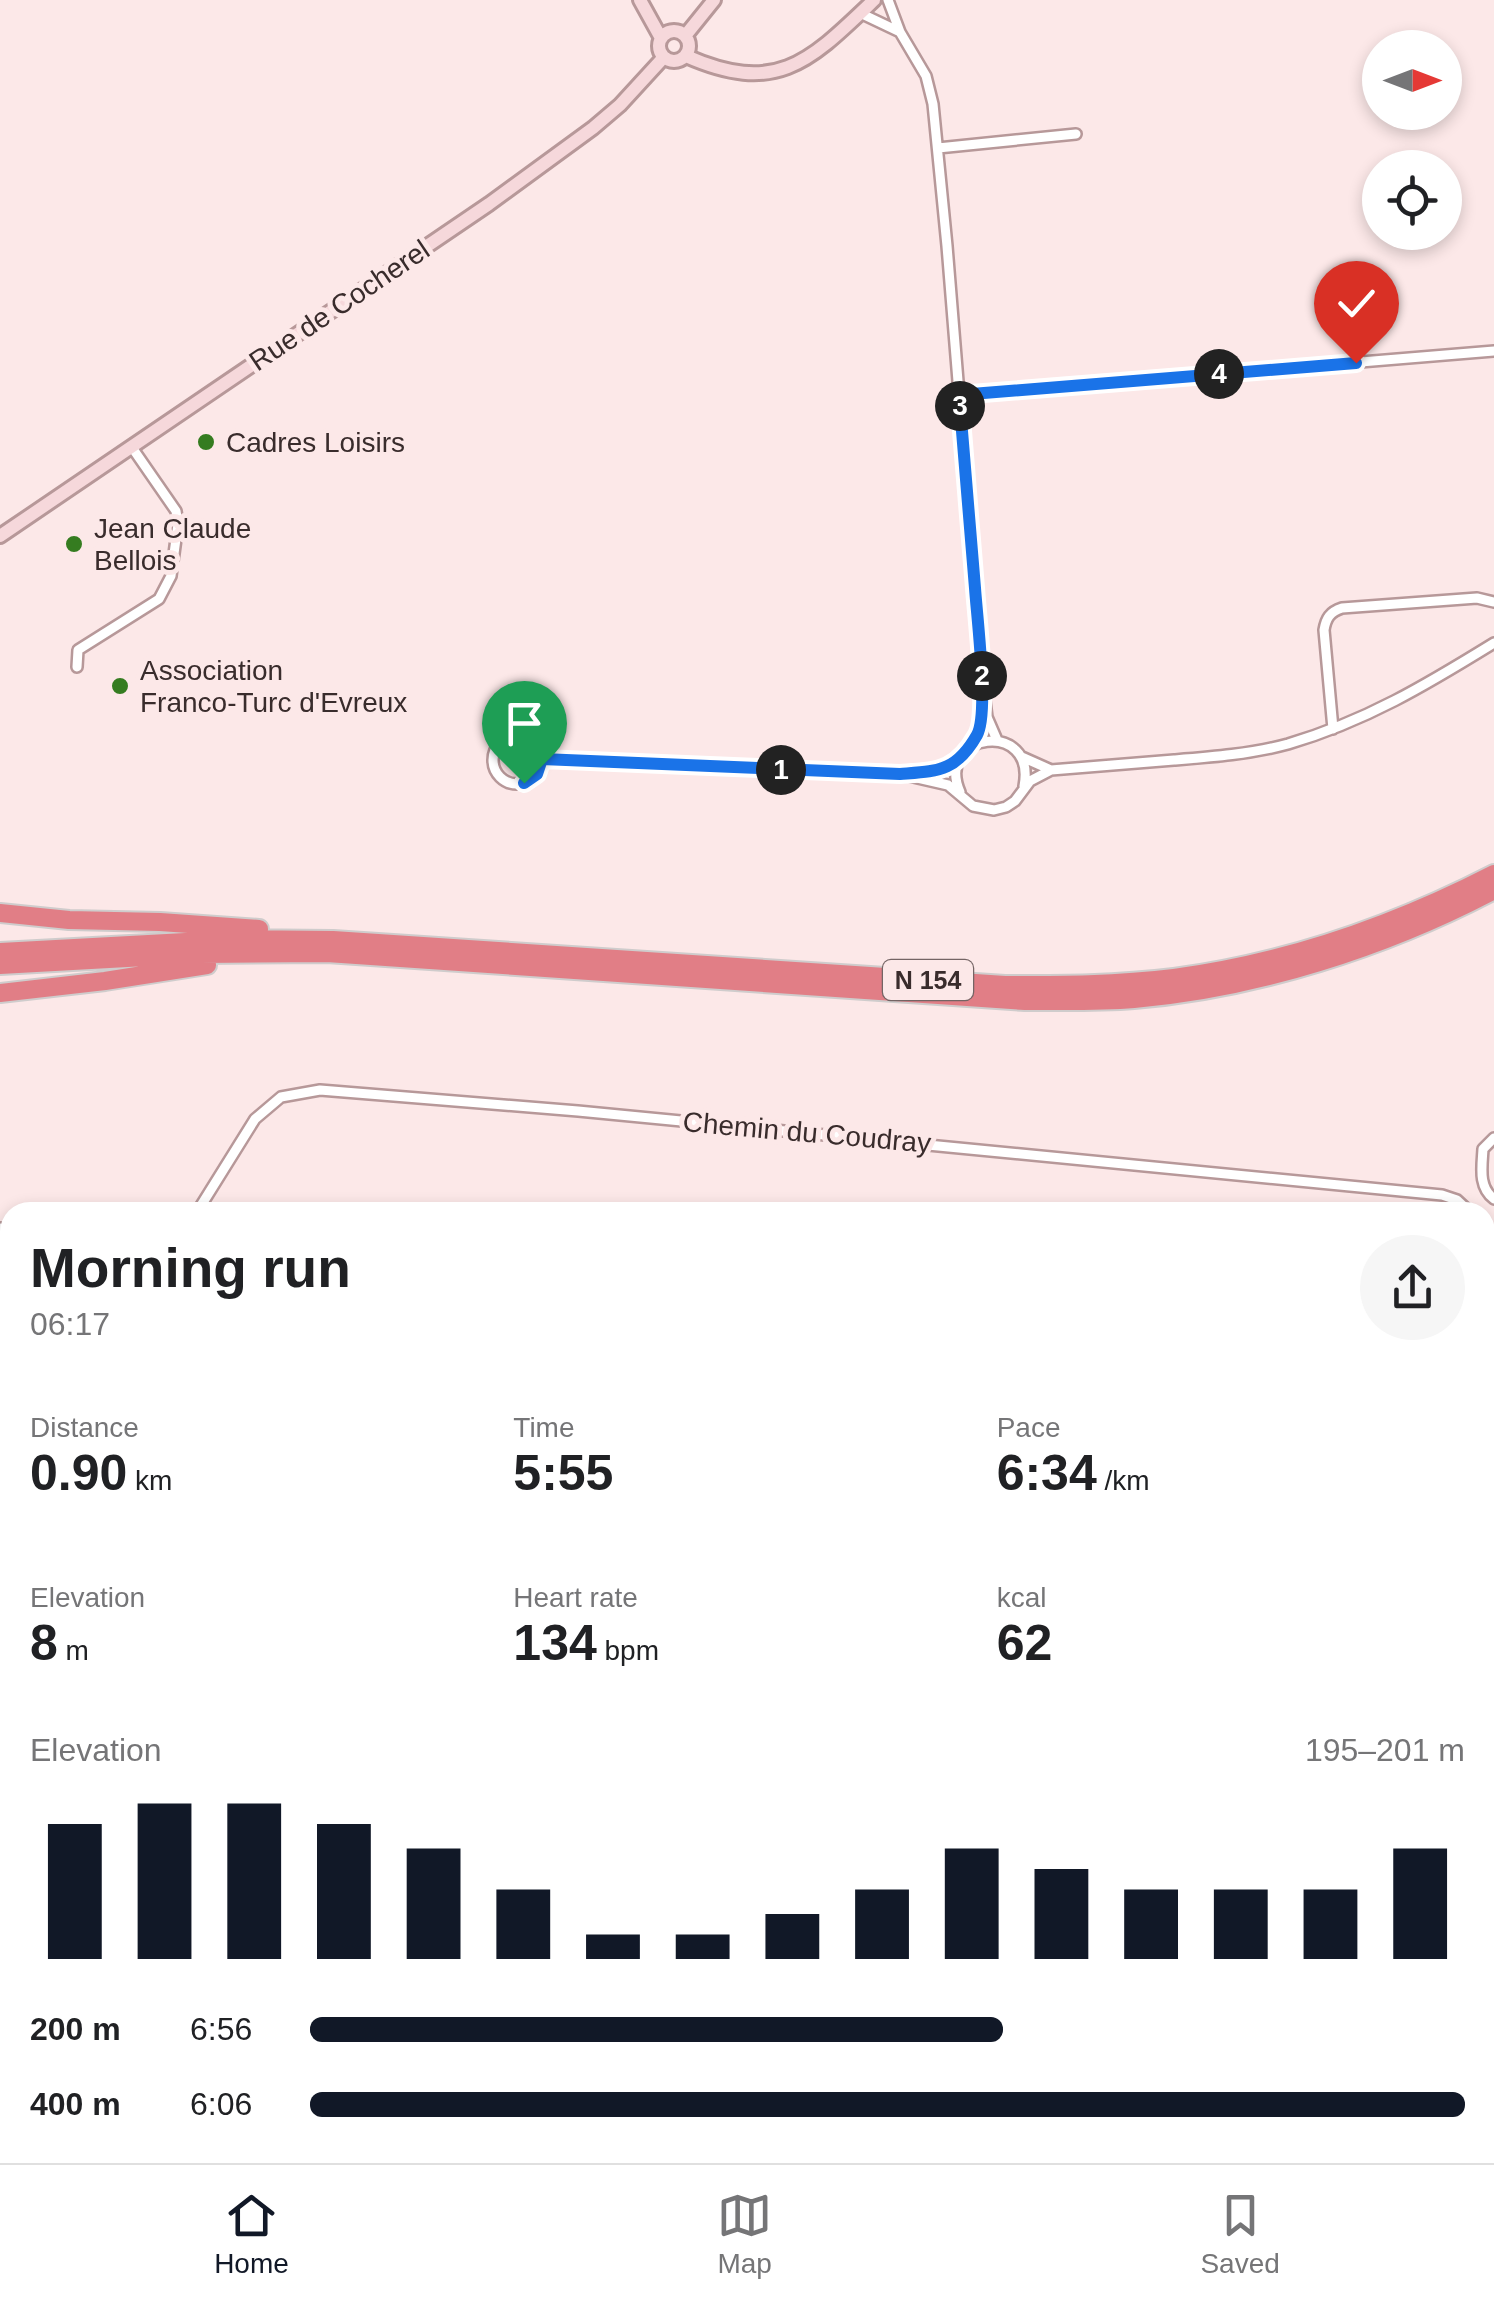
<!DOCTYPE html>
<html lang="en">
<head>
<meta charset="utf-8">
<style>
  body { margin:0; font-family:Helvetica,sans-serif; background:#f6f6f6; color:#202124; height:100vh; display:flex; flex-direction:column; font-size:38px; white-space:nowrap }
  * { box-sizing:border-box; margin:0 }
  p { font-size:32px; color:#757577 }
  .icon { flex:none; width:55px; height:55px; fill:none; stroke:currentColor; stroke-width:2; stroke-linecap:round; stroke-linejoin:round }
  .map { position:relative; flex:1; overflow:hidden }
  .drawer { position:absolute; left:0px; top:1202px; width:1495px; height:962px; display:flex; flex-direction:column; background:#fff; border-radius:30px 30px 0 0; box-shadow:0 5px 15px #0003 }
  .drawer>* { flex:none }
  .needle { width:65px; rotate:90deg }
  .buttons { position:absolute; left:1362px; top:30px; display:grid; gap:20px }
  .buttons a { display:grid; place-items:center; width:100px; height:100px; border-radius:50%; background:#fff; box-shadow:0 5px 15px #0003; font-size:50px }
  .pin { position:absolute; display:grid; place-items:center; width:85px; height:85px; color:#fff; margin:-102px -42px; border-radius:50% 50% 50% 0; rotate:-45deg; box-shadow:0 0 10px #0007 }
  .pin .icon { rotate:45deg }
  .km { position:absolute; width:50px; height:50px; margin:-25px; border-radius:50%; background:#222; color:#fff; font-size:28px; line-height:50px; text-align:center }
  .round { display:grid; place-items:center; flex:none; width:105px; height:105px; border-radius:52px; background:#f6f6f6 }
  .summary { display:flex; align-items:center; justify-content:space-between; height:170px; padding:0 30px }
  h1 { font-size:55px; font-weight:800; line-height:75px }
  .figures { display:grid; grid-template-columns:repeat(3,1fr); gap:15px; height:170px; padding:10px 30px }
  .figures div { display:grid; align-content:center }
  .figures b { font-size:50px; font-weight:800 }
  .figures small { font-size:28px; font-weight:400 }
  .figures p { font-size:28px }
  .chart { height:280px; padding:20px 30px }
  .chart p { display:flex; justify-content:space-between }
  .chart svg { width:100%; height:180px; margin-top:10px; stroke:#111827; stroke-width:6 }
  ul { padding:0 30px; list-style:none; font-size:32px }
  li { display:grid; grid-template-columns:160px 120px 1fr; align-items:center; height:75px }
  li i { height:25px; border-radius:12px; background:#111827 }
  .dock { display:flex; justify-content:space-around; align-items:center; height:140px; border-top:2px solid #e0e0e0; background:#fff; font-size:28px; color:#757577 }
  .dock a { display:grid; justify-items:center; gap:5px }
  .dock .current { color:#111827 }
  .map>svg:first-child { display:block }
  .lines { fill:none; stroke-linecap:round; stroke-linejoin:round }
  .taxiway { stroke:#ccbaba; stroke-width:25 }
  .street-casing { stroke:#b79899; stroke-width:14 }
  .secondary-casing { stroke:#b79899; stroke-width:18 }
  .highway-casing { stroke:#cfcccc; stroke-width:22 }
  .street { stroke:#fff; stroke-width:9 }
  .secondary { stroke:#f6d8db; stroke-width:12 }
  .highway { stroke:#e17e86; stroke-width:18 }
  .route-casing { stroke:#fff; stroke-width:20 }
  .route { stroke:#1a73e8; stroke-width:12 }
  .poi-dot { fill:#357c20; stroke:#fce8e8; stroke-width:4 }
  .labels { text-anchor:middle; stroke-width:10; stroke-linejoin:round; paint-order:stroke }
  .shield { fill:#fce8e8; stroke:#746464; stroke-width:2.5 }
  .shield-label { font-size:25px; font-weight:bold; fill:#392c2c }
  .street-label { font-size:28px; fill:#392c2c; stroke:#fce8e8 }
  .poi-label { font-size:28px; fill:#392c2c; stroke:#fce8e8; text-anchor:start }
</style>
</head>
<body>
<div class="map">
<svg width="1494" height="2163" viewBox="0 0 1494 2163">
  <rect width="100%" height="100%" fill="#fce8e8"/>
  <g class="lines">
    <path class="taxiway" d="M1002,2155L1011,2159L1028,2155"/>
    <g class="street-casing">
      <path id="street" d="M888,0L900,32L926,76L933,104L947,246L982,676L987,717L997,740
        M860,13L900,32
        M938,148L1076,134
        M959,395L1494,351
        M77,667L78,650L159,599L171,576L178,524L176,511L131,446
        M1333,729L1324,630C1326,618 1330,612 1342,608L1477,598L1494,602
        M493 760a24 24 0 1 1 48 0a24 24 0 1 1-48 0Z
        M970,745L981,726L982,709
        M1022,757L1051,770
        M542,759L900,774L946,768L962,755
        M900,774L948,785L973,806L994,810L1006,807L1015,801L1030,781L1051,770C1092,767 1133,763 1174,760C1212,757 1251,754 1288,744C1366,721 1426,685 1494,643
        M960,792C934,732 1037,719 1024,786
        M1494,1138L1483,1149C1482,1167 1478,1187 1494,1199
        M197,1212L255,1119L281,1097L320,1090L578,1111L1442,1195L1457,1200L1470,1212
        M0,1228L10,1231
        M1485,1390L1494,1395
        M1485,1690H1494"/>
    </g>
    <g class="secondary-casing">
      <path id="secondary" d="M640,0L661,38
        M659 46a15 15 0 1 1 30 0a15 15 0 1 1-30 0Z
        M685,36L714,0
        M686,56C777,96 809,62 874,0
        M0,536L489,204L593,128L620,105L664,57"/>
    </g>
    <g class="highway-casing">
      <path id="highway" d="M0,913L69,920L160,922L259,929
        M0,952L241,939L333,940L1005,985C1061,985 1117,985 1174,978C1286,963 1393,926 1494,874
        M0,965L200,954L327,953L1025,1001C1061,1001 1098,1002 1134,999C1255,989 1386,947 1494,890
        M0,993L105,981L207,965"/>
    </g>
    <use href="#street" class="street"/>
    <use href="#secondary" class="secondary"/>
    <use href="#highway" class="highway"/>
  </g>
  <g class="lines">
    <g class="route-casing">
      <path id="route" d="M524,783L537,774L542,759L900,774C938,771 956,772 977,735C989,713 977,618 975,588C970,524 964,459 959,395L1356,363"/>
    </g>
    <use href="#route" class="route"/>
  </g>
  <g class="poi-dot">
    <circle cx="206" cy="442" r="10"/>
    <circle cx="74" cy="544" r="10"/>
    <circle cx="120" cy="686" r="10"/>
  </g>
  <g class="labels">
    <rect class="shield" x="883" y="960" width="90" height="40" rx="8"/>
    <g class="shield-label">
      <text x="928" y="989">N 154</text>
    </g>
    <g class="street-label">
      <text transform="translate(339 305) rotate(-34)" y="10">Rue de Cocherel</text>
      <text transform="translate(807 1132) rotate(5)" y="10">Chemin du Coudray</text>
    </g>
    <g class="poi-label">
      <text x="226" y="452">Cadres Loisirs</text>
      <text x="94" y="538">Jean Claude<tspan x="94" dy="32">Bellois</tspan></text>
      <text x="140" y="680">Association<tspan x="140" dy="32">Franco-Turc d'Evreux</tspan></text>
    </g>
  </g>
</svg>
<div class="buttons">
<a><svg class="needle" viewBox="-14 -14 28 28"><path d="M0-13l5 13h-10z" fill="#e53935"/><path d="M0 13l5-13h-10z" fill="#757577"/></svg></a>
<a><svg class="icon" aria-label="locate" viewBox="0 0 24 24"><circle cx="12" cy="12" r="6"/><path d="M12 2v4M12 18v4M2 12h4M18 12h4"/></svg></a>
</div>
<div class="pin" style="left:524px;top:783px;background:#1e9e55"><svg class="icon" aria-label="arrive" viewBox="0 0 24 24"><path d="M6 21V4h12l-3 4 3 4H6"/></svg></div>
<div class="pin" style="left:1356px;top:363px;background:#d93025"><svg class="icon" aria-label="check" viewBox="0 0 24 24"><path d="M5 12l5 5 9-10"/></svg></div>
<b class="km" style="left:781px;top:770px">1</b>
<b class="km" style="left:982px;top:676px">2</b>
<b class="km" style="left:960px;top:406px">3</b>
<b class="km" style="left:1219px;top:374px">4</b>
<section class="drawer">
<div class="summary"><div><h1>Morning run</h1><p>06:17</p></div><a class="round"><svg class="icon" aria-label="share" viewBox="0 0 24 24"><path d="M12 15V3M7 8l5-5 5 5M5 13v7h14v-7"/></svg></a></div>
<div class="figures">
<div><p>Distance</p><b>0.90<small> km</small></b></div>
<div><p>Time</p><b>5:55</b></div>
<div><p>Pace</p><b>6:34<small> /km</small></b></div>
</div>
<div class="figures">
<div><p>Elevation</p><b>8<small> m</small></b></div>
<div><p>Heart rate</p><b>134<small> bpm</small></b></div>
<div><p>kcal</p><b>62</b></div>
</div>
<div class="chart"><p><span>Elevation</span>195–201 m</p>
<svg viewBox="0 0 160 44" preserveAspectRatio="none"><path d="M5 44V11M15 44V6M25 44V6M35 44V11M45 44V17M55 44V27M65 44V38M75 44V38M85 44V33M95 44V27M105 44V17M115 44V22M125 44V27M135 44V27M145 44V27M155 44V17"/></svg>
</div>
<ul>
<li><b>200 m</b>6:56<i style="width:60%"></i></li>
<li><b>400 m</b>6:06<i style="width:100%"></i></li>
</ul>
</section>
</div>
<nav class="dock">
<a class="current"><svg class="icon" aria-label="home" viewBox="0 0 24 24"><path d="M3 11l9-7 9 7M6 9v11h12V9"/></svg>Home</a>
<a><svg class="icon" aria-label="map" viewBox="0 0 24 24"><path d="M3 6l6-2 6 2 6-2v14l-6 2-6-2-6 2zM9 4v14M15 6v14"/></svg>Map</a>
<a><svg class="icon" aria-label="saved" viewBox="0 0 24 24"><path d="M7 4h10v16l-5-4-5 4z"/></svg>Saved</a>
</nav>
</body>
</html>
